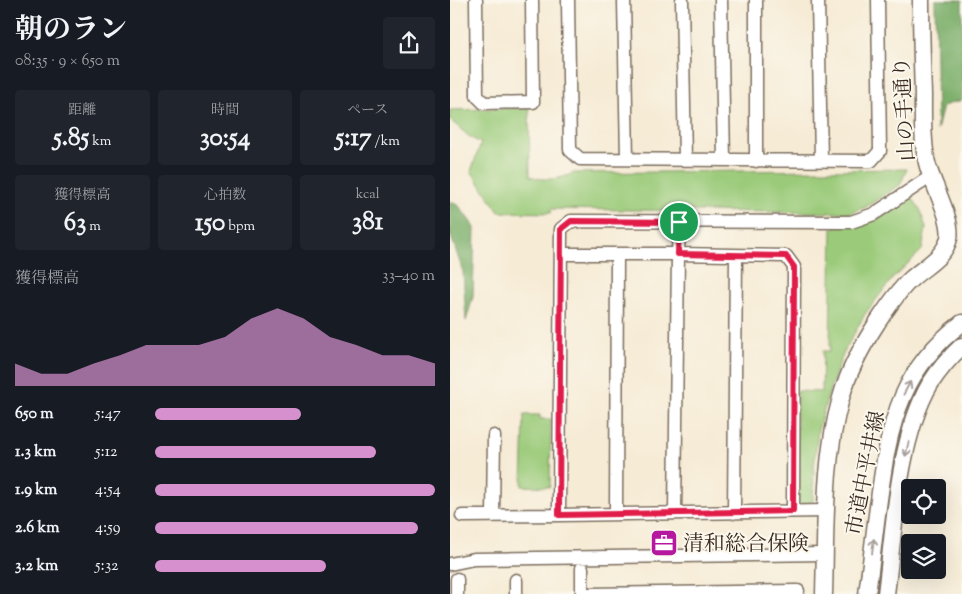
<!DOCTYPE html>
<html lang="ja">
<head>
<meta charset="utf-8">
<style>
  body { margin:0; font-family:"Sorts Mill Goudy","Noto Serif JP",serif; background:#20242c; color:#f1f3f6; height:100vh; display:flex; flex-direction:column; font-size:19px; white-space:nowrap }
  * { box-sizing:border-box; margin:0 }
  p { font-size:16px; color:#9ea1a6 }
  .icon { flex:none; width:28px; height:28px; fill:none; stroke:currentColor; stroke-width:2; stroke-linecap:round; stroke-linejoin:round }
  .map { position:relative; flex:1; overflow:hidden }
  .details { display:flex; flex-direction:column; background:#171b24; width:450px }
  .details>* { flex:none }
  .buttons { position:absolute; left:451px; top:479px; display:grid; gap:10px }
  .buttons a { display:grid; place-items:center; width:45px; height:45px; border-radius:5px; background:#171b24; box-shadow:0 5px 20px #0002; font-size:25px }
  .pin { position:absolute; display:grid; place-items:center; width:42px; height:42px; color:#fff; margin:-21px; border:2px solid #fff; border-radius:50%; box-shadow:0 1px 5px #0007 }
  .round { display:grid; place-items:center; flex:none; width:52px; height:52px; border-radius:5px; background:#20242c }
  .head { display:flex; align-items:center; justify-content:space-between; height:85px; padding:0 15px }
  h1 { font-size:28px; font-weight:700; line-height:38px }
  .figures { display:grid; grid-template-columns:repeat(3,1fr); gap:8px; height:85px; padding:5px 15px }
  .figures div { display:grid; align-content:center; border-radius:5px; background:#20242c; text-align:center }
  .figures b { font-size:25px; font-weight:700 }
  .figures small { font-size:14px; font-weight:400 }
  .figures p { font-size:14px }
  .chart { height:140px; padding:10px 15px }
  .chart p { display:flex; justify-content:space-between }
  .chart svg { width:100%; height:90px; margin-top:5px; fill:#d690ce; opacity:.7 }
  ul { padding:0 15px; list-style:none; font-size:16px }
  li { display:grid; grid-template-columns:80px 60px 1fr; align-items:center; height:38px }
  li i { height:12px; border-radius:6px; background:#d690ce }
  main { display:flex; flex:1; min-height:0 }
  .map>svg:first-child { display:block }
  .green { fill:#9bcb7a; stroke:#6b7a4c }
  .forest { fill:#7caf6a; stroke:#5c6c44 }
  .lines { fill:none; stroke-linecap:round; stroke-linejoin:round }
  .minor-casing { stroke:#7c6e5e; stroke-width:15 }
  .tertiary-casing { stroke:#7c6e5e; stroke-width:19 }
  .minor { stroke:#fff; stroke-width:12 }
  .tertiary { stroke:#fff; stroke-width:16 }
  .oneway { stroke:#a79f9a }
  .route-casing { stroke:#fff; stroke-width:10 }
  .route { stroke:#e11d48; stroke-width:6 }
  .labels { text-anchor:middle; stroke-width:4; stroke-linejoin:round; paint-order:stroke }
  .street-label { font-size:21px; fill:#3b2a1e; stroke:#fbf7ec }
  .poi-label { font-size:21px; fill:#3b2a1e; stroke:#fbf7ec; text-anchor:start }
</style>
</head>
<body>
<main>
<section class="details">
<div class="head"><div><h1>朝のラン</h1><p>08:35 · 9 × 650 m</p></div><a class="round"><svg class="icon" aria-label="share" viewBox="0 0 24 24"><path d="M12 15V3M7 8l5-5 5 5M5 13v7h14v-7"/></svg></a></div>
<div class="figures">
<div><p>距離</p><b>5.85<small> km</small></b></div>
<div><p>時間</p><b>30:54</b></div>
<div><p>ペース</p><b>5:17<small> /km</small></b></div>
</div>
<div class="figures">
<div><p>獲得標高</p><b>63<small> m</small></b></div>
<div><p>心拍数</p><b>150<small> bpm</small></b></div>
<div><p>kcal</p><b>381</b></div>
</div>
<div class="chart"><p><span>獲得標高</span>33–40 m</p>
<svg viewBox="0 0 160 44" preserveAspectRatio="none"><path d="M0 44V33L10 38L20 38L30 33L40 29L50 24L60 24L70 24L80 20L90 11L100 6L110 11L120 20L130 24L140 29L150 29L160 33V44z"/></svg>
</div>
<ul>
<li><b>650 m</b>5:47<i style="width:52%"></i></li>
<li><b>1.3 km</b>5:12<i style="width:79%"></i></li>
<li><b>1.9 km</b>4:54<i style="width:100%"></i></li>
<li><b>2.6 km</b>4:59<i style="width:94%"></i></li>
<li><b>3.2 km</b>5:32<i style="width:61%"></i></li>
</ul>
</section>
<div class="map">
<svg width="512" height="594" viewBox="0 0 512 594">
  <rect width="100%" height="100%" fill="#fbf7ec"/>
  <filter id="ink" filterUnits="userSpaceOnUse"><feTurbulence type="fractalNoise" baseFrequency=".02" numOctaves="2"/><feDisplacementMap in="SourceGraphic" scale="10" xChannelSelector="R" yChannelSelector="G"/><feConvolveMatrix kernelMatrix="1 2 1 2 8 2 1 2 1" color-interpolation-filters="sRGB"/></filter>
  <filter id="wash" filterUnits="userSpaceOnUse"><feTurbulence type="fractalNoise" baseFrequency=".0096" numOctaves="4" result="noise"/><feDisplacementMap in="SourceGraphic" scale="20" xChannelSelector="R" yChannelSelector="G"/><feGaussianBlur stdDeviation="1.12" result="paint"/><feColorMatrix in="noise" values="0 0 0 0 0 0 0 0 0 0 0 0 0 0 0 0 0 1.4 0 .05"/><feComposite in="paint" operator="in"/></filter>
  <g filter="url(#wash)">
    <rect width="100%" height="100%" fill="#f6ebd5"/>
    <path class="green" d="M79,108L80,176C94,181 110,180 123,173L457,169L450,185L416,207L400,213L101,209V213L49,212L21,171L31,143L21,138L0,120V110Z
      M461,196L470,209L476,228L472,250L443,278L415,314L394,352L380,389L368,430L364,468L363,501L359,505H351L346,500L347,391L372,392L373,351H380L382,228Z
      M74,415H90V419H101L100,487L72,486Z"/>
    <path class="forest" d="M485,0H512V100L493,106L487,130Z
      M0,201L9,206L25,228L23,297L16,321L13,272L0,233Z"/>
  </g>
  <g filter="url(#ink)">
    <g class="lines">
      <g class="minor-casing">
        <path id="minor" d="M26,0L27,96L34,103L83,102L82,0
          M118,0L120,150L130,159L421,161L430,151L428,0
          M174,0L177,159
          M232,0L235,159
          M271,0L274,160
          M306,0V161
          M368,0L371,160
          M111,254H228L229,222
          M376,511L109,515L111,229L121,221L401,222L424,214L480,177
          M225,513L228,254L336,256L344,267L343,511
          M284,513L286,256
          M166,514L167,254
          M12,516L109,515
          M43,516L44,436
          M0,564L24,559L375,554
          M132,568V594
          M7,594V579
          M66,594V580
          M139,594L348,591"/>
      </g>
      <g class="tertiary-casing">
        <path id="tertiary" d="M374,594C376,530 373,461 391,398C398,372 412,346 427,323C437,308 448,291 461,279C475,266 495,257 499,238C503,219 482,184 477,163C472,140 473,117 473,95C472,63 471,32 471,0
          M417,594C421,565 424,536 428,507C433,470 438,430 453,396C466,366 487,342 512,323
          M436,594C444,531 448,439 480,384C489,370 500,357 512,346"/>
      </g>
      <use href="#minor" class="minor"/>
      <use href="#tertiary" class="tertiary"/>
    </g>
    <defs><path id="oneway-shaft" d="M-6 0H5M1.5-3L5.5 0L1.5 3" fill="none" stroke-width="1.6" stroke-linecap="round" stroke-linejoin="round" transform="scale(1.25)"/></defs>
    <g class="oneway">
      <use href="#oneway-shaft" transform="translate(457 388) rotate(-62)"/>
      <use href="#oneway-shaft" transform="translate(457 449) rotate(103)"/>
      <use href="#oneway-shaft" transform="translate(423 546) rotate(-83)"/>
    </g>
  </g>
  <g class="lines" filter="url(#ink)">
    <g class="route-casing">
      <path id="route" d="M121,221L229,222L228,254L336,256L344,267L343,511L109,515L111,229Z"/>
    </g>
    <use href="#route" class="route"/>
  </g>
  <defs>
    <g id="office-square" transform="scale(1.4375)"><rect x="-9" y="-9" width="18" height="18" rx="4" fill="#b5179e" stroke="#fbf7ec"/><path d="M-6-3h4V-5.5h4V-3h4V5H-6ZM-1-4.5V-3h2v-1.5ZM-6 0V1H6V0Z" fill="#fff"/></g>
  </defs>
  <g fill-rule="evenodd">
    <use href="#office-square" x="214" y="543"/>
  </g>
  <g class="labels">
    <g class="street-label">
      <text transform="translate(454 109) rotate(-93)" y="7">山の手通り</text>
      <text transform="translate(415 473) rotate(-79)" y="7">市道中平井線</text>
    </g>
    <g class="poi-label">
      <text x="233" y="550">清和総合保険</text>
    </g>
  </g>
</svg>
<div class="buttons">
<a><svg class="icon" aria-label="locate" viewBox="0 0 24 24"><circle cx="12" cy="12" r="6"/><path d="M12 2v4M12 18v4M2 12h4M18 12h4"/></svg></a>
<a><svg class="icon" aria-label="layers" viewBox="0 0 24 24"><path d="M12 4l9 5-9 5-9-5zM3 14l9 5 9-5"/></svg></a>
</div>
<div class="pin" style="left:229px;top:222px;background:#1e9e55"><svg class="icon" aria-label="arrive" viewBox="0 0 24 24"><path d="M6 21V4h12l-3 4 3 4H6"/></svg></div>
</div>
</main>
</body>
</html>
